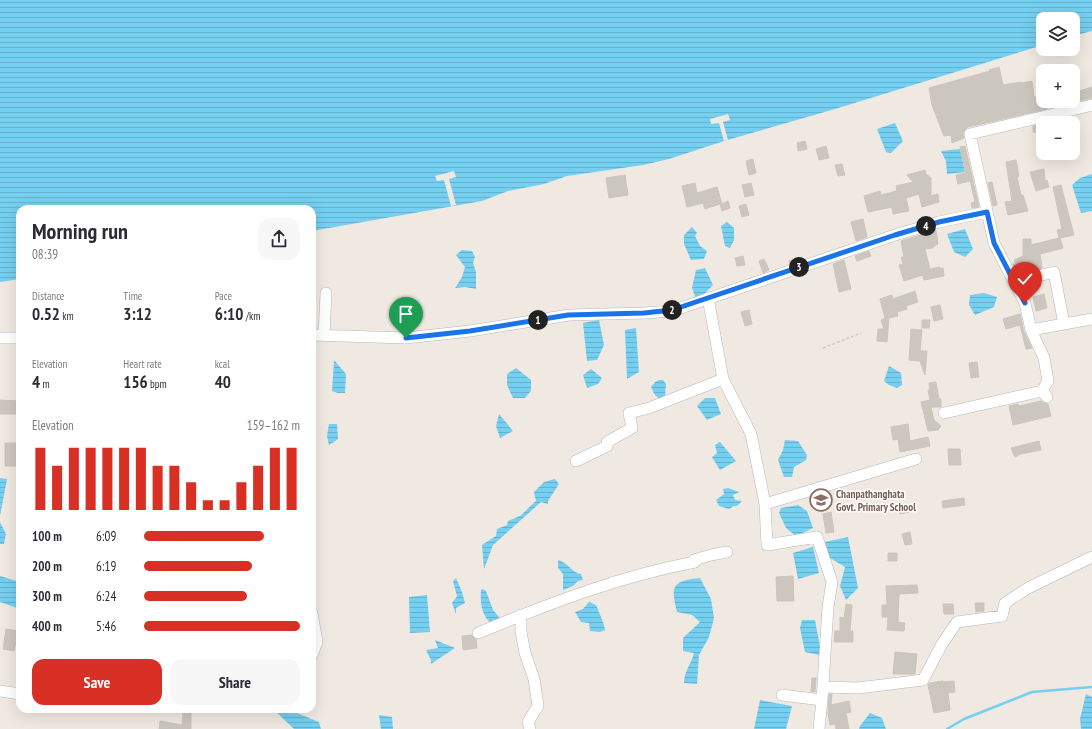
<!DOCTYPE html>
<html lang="en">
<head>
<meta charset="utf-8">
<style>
  body { margin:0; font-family:"PT Sans Narrow",sans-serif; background:#f7f7f7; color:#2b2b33; height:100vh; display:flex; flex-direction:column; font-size:15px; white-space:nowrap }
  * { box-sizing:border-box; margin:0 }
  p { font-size:13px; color:#7c7c81 }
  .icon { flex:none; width:22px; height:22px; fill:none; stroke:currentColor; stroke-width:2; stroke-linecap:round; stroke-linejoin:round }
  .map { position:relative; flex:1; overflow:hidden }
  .side { position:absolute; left:16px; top:205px; width:300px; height:508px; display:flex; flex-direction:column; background:#fff; border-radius:12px; box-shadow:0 4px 16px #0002 }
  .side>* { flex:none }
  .fabs { position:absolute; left:1036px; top:12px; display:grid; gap:8px }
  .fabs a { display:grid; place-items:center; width:44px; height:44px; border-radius:8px; background:#fff; box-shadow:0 4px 16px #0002; font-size:20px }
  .pin { position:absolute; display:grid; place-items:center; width:34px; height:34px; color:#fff; margin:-41px -17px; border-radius:50% 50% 50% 0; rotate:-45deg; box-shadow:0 0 4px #0007 }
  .pin .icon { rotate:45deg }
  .km { position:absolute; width:20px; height:20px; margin:-10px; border-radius:50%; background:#222; color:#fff; font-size:11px; line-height:20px; text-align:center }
  .round { display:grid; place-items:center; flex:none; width:42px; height:42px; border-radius:12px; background:#f7f7f7 }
  .summary { display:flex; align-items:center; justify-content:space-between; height:68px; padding:0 16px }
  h1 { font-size:22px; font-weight:600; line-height:30px }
  .stats { display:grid; grid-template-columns:repeat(3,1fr); gap:6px; height:68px; padding:4px 16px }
  .stats div { display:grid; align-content:center }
  .stats b { font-size:17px; font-weight:600 }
  .stats small { font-size:11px; font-weight:400 }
  .stats p { font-size:11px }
  .chart { height:112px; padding:8px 16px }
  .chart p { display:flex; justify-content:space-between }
  .chart svg { width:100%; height:72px; margin-top:4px; stroke:#d93025; stroke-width:6 }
  .button { display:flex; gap:8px; margin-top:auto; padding:8px 16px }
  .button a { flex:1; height:46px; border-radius:12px; background:#d93025; color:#fff; font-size:16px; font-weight:600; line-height:46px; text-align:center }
  .button a+a { background:#f7f7f7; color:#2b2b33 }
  ul { padding:0 16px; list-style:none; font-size:13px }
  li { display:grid; grid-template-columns:64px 48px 1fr; align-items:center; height:30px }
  li i { height:10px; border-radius:5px; background:#d93025 }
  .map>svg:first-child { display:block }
  .water { fill:url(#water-rules) }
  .pier { fill:#efe9e1 }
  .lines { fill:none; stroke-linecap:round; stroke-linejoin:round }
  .stream { stroke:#75cff0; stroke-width:2.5 }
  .building { fill:#cbc7bf; stroke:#cbc5ba }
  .minor-casing { stroke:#b4b7c1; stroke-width:12 }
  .path { stroke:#c9c9c9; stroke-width:1.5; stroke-dasharray:3 2; stroke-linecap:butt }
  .minor { stroke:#fff; stroke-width:11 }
  .route-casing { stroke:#fff; stroke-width:8 }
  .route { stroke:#1a73e8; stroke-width:5 }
  .labels { text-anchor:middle; stroke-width:3; stroke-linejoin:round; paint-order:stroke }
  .education-label { font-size:11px; font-weight:bold; fill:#785e54; stroke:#fff; text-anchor:start }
</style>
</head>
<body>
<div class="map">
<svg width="1092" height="729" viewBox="0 0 1092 729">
  <defs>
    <pattern id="water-rules" width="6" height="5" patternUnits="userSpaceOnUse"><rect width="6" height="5" fill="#75cff0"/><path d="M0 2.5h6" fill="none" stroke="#66b2ce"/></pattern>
  </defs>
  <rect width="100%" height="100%" fill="#efe9e1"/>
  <path class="water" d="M0,0H1092V31L1073,36V19H1043V45L835,109L724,141L669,159L643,165L567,176L544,184L508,191L482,201L312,231V209H20V279L0,282Z
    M895,123L903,141L891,153L886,152L877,129Z
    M960,149L965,172L947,174L946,161L941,151Z
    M1092,174V211L1081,213L1072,185L1080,178Z
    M727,222L734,228V240L730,248L725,246L721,226Z
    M692,227L697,233L695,236L700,246L707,251L704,259L691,260L684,244V235Z
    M965,229L973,249L965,257L954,252L947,234Z
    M462,250L472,251L475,257L473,263L476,272V289L465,287L455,288L462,277L465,267L456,255Z
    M705,268L713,285L697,302L692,288L696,270Z
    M984,293L997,297L994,307L975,315L969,305L970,295Z
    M599,320L604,345L597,360L587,361L583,323Z
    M636,328L639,372L627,379L625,330Z
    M334,360L346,374L345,393H338L332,391Z
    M889,366L901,373L902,385L897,388L889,385L884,381Z
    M516,368L531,380V391L525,398H513L507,385V374Z
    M591,369L602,378L598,384L587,388L583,375Z
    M659,380H663L666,384L665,396L660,399L655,395L651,387L655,382Z
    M705,398H715L721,414L707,420L697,406Z
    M499,414L513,431L500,438L496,426Z
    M329,424H337L338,439L329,445L327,436Z
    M785,440L798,441L807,455L806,460L794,467L792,477H784L778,460L783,450Z
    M720,442L736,461L720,470L712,457L717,453L715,445Z
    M0,478L7,479L0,516Z
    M555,479L559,484L548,501V504L541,502L493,545L484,569L482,545L496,536L497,529L507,525L508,521L520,516L536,501L534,492L544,482Z
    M728,488L739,492L733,495L735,500L742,501L737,506H734L729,509L719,506L716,500L724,494L723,489Z
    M798,505L807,511L813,528L796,536L786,528L779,513L781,508Z
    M0,522L6,534L4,544H0Z
    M848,537L858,588L846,600L840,586L845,567L830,558L825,542Z
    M813,547L819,573L798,579L793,553Z
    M558,560C568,562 572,573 581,574L583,580L578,581L573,586L563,590V574L558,568Z
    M0,576L20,582V609L0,602Z
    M456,578L462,592L465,603L456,608V614L452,603L457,596L453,581Z
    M700,578L711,599L714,618L709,637L699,655L697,684L684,683C684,671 691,665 694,653L683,651V638L700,622L692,615L677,612C670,585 673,581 700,578Z
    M483,589L486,591L493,610L499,617L498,620L491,623C481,615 480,601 481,590Z
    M427,595L430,632L410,633L409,597Z
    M589,602L596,605L603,622L605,630L600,632L590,631L589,623L581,622L575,612L583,609Z
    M802,620H815L820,647L819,655L805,652L800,628Z
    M435,640L455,648L431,664V660L426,650L438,648Z
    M1086,694L1092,697V729H1081L1080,719Z
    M760,700L792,706L786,729H754Z
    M273,709H287L319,722L321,729H294Z
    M870,713L882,718L886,729H859L860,726Z
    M379,715L392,717L393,729H381Z"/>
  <path class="pier" d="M728,114L730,120L723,122L728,140L724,141L719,123L711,124L710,119Z
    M454,171L456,177L449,179L456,205L451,206L444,180L437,181L435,176Z"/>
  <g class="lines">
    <path class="stream" d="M947,729L964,719L1032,692L1092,687"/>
  </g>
  <path class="building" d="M999,67L1003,85L1021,82L1022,83L1032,81L1034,97L1043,95V101H1045L1047,109L968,127L963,132L964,138L952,143L951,135L944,136L932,105L929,88L990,71L989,70Z
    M1092,87V98L1078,101L1076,92Z
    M1043,124V132H1033V126Z
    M805,141L807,149L798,151L797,143Z
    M826,146L829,158L819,160L816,149Z
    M965,146L979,207L972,208L971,203L975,202L970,181L958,184L956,175L966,173L960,147Z
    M753,159L756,173L749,175L746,161Z
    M1016,160L1019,176L1017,177L1021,195H1023L1028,211L1008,215L1005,202L1012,201L1006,162Z
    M842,164L845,175L838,176L835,165Z
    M1044,169L1045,181L1047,180L1049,187L1036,191L1030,172Z
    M925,170L926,174L931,178V196L938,194L939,202L922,207L919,194L906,198L909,211L893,214L892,207L868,212L864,196L880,191L881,195L897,191L896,186L913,182L907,175Z
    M625,175L628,195L609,198L606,178Z
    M992,182L997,205L993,206L988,183Z
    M695,183L697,193L717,187L722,204L728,201L730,208L722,211L720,204L705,209L703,203L687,207L682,186Z
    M751,183L754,195L745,197L742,185Z
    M1061,185L1074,235L1060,238L1063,248L1040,254L1042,268L1018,274L1013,264H1016L1014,260L1023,256V239H1031V245L1059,238L1057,230L1062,229L1053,187Z
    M746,204L749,215L742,217L739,206Z
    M863,219L867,237L856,241L851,222Z
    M936,230L938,244L933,247V248L925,249L930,269L940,267V269L943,268L944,276L924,280L923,275L904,281L899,265L903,264L901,257H904L901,241Z
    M869,251L871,256L857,261L855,256Z
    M743,256L745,265L737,266L735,258Z
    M801,257L802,259L790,264L789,261Z
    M764,259L769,270L763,273L759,261Z
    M844,260L851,289L839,292L833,264Z
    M915,291L918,302L906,306L907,309L897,312L898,316L889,318L887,342L877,341L878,329H884L881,320L885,318L880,299L892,295L893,299Z
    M1044,294L1047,308L1036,311L1033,297Z
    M940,305L943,319L934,321L931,307Z
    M749,310L752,324L745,326L741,312Z
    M1020,314L1024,332L1032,348L1026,349L1020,325L1006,329L1003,319Z
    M922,320H930L929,328H922Z
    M911,329L922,330L920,351H927L925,375L920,361L909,360Z
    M977,362L979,377L971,378L969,363Z
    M936,382L939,399H941V407H931L934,420L941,426L938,430L928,431L921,402L930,400L928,390H930L929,383Z
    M0,400L20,401V414H0Z
    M1041,401L1044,403L1048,404L1051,416L1013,425L1009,406L1018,404L1019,406Z
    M908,424L910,441L928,437L930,446L900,452L898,439L893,440L891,427Z
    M1039,441L1041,450L1021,454L1015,457L1011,448Z
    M5,443H20V466H5Z
    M948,449H960L961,465H949Z
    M964,498L965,505L943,508L942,501Z
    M907,505L909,512L900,514L898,506Z
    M831,512L834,532L826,533L823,514Z
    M910,532L912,544L905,545L902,534Z
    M888,553H897V561H888Z
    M793,576L794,601H777L776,577Z
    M917,585L918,593L899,594L898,622L905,623L904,631L887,630L888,617H882V605H887L886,586Z
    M975,603H984V611L976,612Z
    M846,604L852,605L850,631H853V642H834L835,631H840V617L844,618Z
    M943,604H953L954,614H944Z
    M6,629L18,631L14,651L3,649Z
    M471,635L476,639L477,648L463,650L462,636Z
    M895,652L917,654L915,674H893Z
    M812,678H816L815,692H811Z
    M943,681V682L954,681L955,692L948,693L950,710L934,713L928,685L929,683Z
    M829,694H832L831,705L849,701L851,712L846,713L849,729H836L835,724L830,725L828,714Z
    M183,713H191V729H159L160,721L182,725Z"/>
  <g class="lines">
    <g class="minor-casing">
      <path id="minor" d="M1014,282L1054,272L1064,324
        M708,298L723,379L751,434L765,504L767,545L817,537L832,582L828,607L822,700
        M1031,330L1092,319
        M312,335L406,338L470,331L569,315L644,313L672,311L895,235L939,222L987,212
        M324,335L326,293
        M0,338H20
        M1047,397L1042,391L1048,381L1044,358L1031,330L1025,303L994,243L970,134L1092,105
        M944,413L1042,391
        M576,461L607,446V442L632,428L629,413L649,408L723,379
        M765,504L916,459
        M312,613L317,642L312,655
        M521,615V632L525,653L534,679L538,706L528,722L530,729
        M478,633C548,604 620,576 695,562L694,560L711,555L727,552
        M823,687L858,688L923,680L942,644L957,622L1002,616L1005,603L1028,588L1092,557
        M0,691L20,694
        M782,695L822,700L819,729"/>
    </g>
    <path class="path" d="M823,348L861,333"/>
    <use href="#minor" class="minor"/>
  </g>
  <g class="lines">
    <g class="route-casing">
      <path id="route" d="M406,338L470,331L568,315L644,313L672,310L895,235L939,222L987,212L994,243L1025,303"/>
    </g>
    <use href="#route" class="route"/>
  </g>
  <defs>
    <g id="school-ring" transform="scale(1.15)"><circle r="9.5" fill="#fff" stroke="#8d6e63" stroke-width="1.5"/><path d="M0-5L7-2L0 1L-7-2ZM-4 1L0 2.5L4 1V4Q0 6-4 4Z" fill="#8d6e63"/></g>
  </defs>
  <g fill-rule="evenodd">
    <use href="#school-ring" x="821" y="500"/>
  </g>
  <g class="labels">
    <g class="education-label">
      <text x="836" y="498">Chanpathanghata<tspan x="836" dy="13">Govt. Primary School</tspan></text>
    </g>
  </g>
</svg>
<div class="fabs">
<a><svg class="icon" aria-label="layers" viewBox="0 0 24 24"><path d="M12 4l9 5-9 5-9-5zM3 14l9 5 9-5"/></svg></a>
<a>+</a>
<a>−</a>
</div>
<div class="pin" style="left:406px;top:338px;background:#1e9e55"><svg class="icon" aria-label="arrive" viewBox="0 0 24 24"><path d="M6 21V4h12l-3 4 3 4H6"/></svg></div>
<div class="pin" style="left:1025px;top:303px;background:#d93025"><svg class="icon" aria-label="check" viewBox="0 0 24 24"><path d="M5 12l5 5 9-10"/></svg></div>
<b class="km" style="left:538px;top:320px">1</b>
<b class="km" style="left:672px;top:310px">2</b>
<b class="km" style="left:799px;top:267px">3</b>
<b class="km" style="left:926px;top:226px">4</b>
<section class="side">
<div class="summary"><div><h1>Morning run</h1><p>08:39</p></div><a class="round"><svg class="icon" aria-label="share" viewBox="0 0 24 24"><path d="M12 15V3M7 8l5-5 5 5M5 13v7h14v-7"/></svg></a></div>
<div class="stats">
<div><p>Distance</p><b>0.52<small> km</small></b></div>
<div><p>Time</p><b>3:12</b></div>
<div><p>Pace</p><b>6:10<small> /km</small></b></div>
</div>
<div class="stats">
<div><p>Elevation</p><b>4<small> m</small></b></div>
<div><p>Heart rate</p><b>156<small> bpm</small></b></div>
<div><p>kcal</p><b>40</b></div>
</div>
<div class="chart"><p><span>Elevation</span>159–162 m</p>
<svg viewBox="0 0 160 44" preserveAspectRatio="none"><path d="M5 44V6M15 44V17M25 44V6M35 44V6M45 44V6M55 44V6M65 44V6M75 44V17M85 44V17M95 44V27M105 44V38M115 44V38M125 44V27M135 44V17M145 44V6M155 44V6"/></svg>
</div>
<ul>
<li><b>100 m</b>6:09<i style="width:77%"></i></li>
<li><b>200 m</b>6:19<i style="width:69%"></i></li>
<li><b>300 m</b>6:24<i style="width:66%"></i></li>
<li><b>400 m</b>5:46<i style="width:100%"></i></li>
</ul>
<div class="button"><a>Save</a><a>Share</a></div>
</section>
</div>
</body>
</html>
